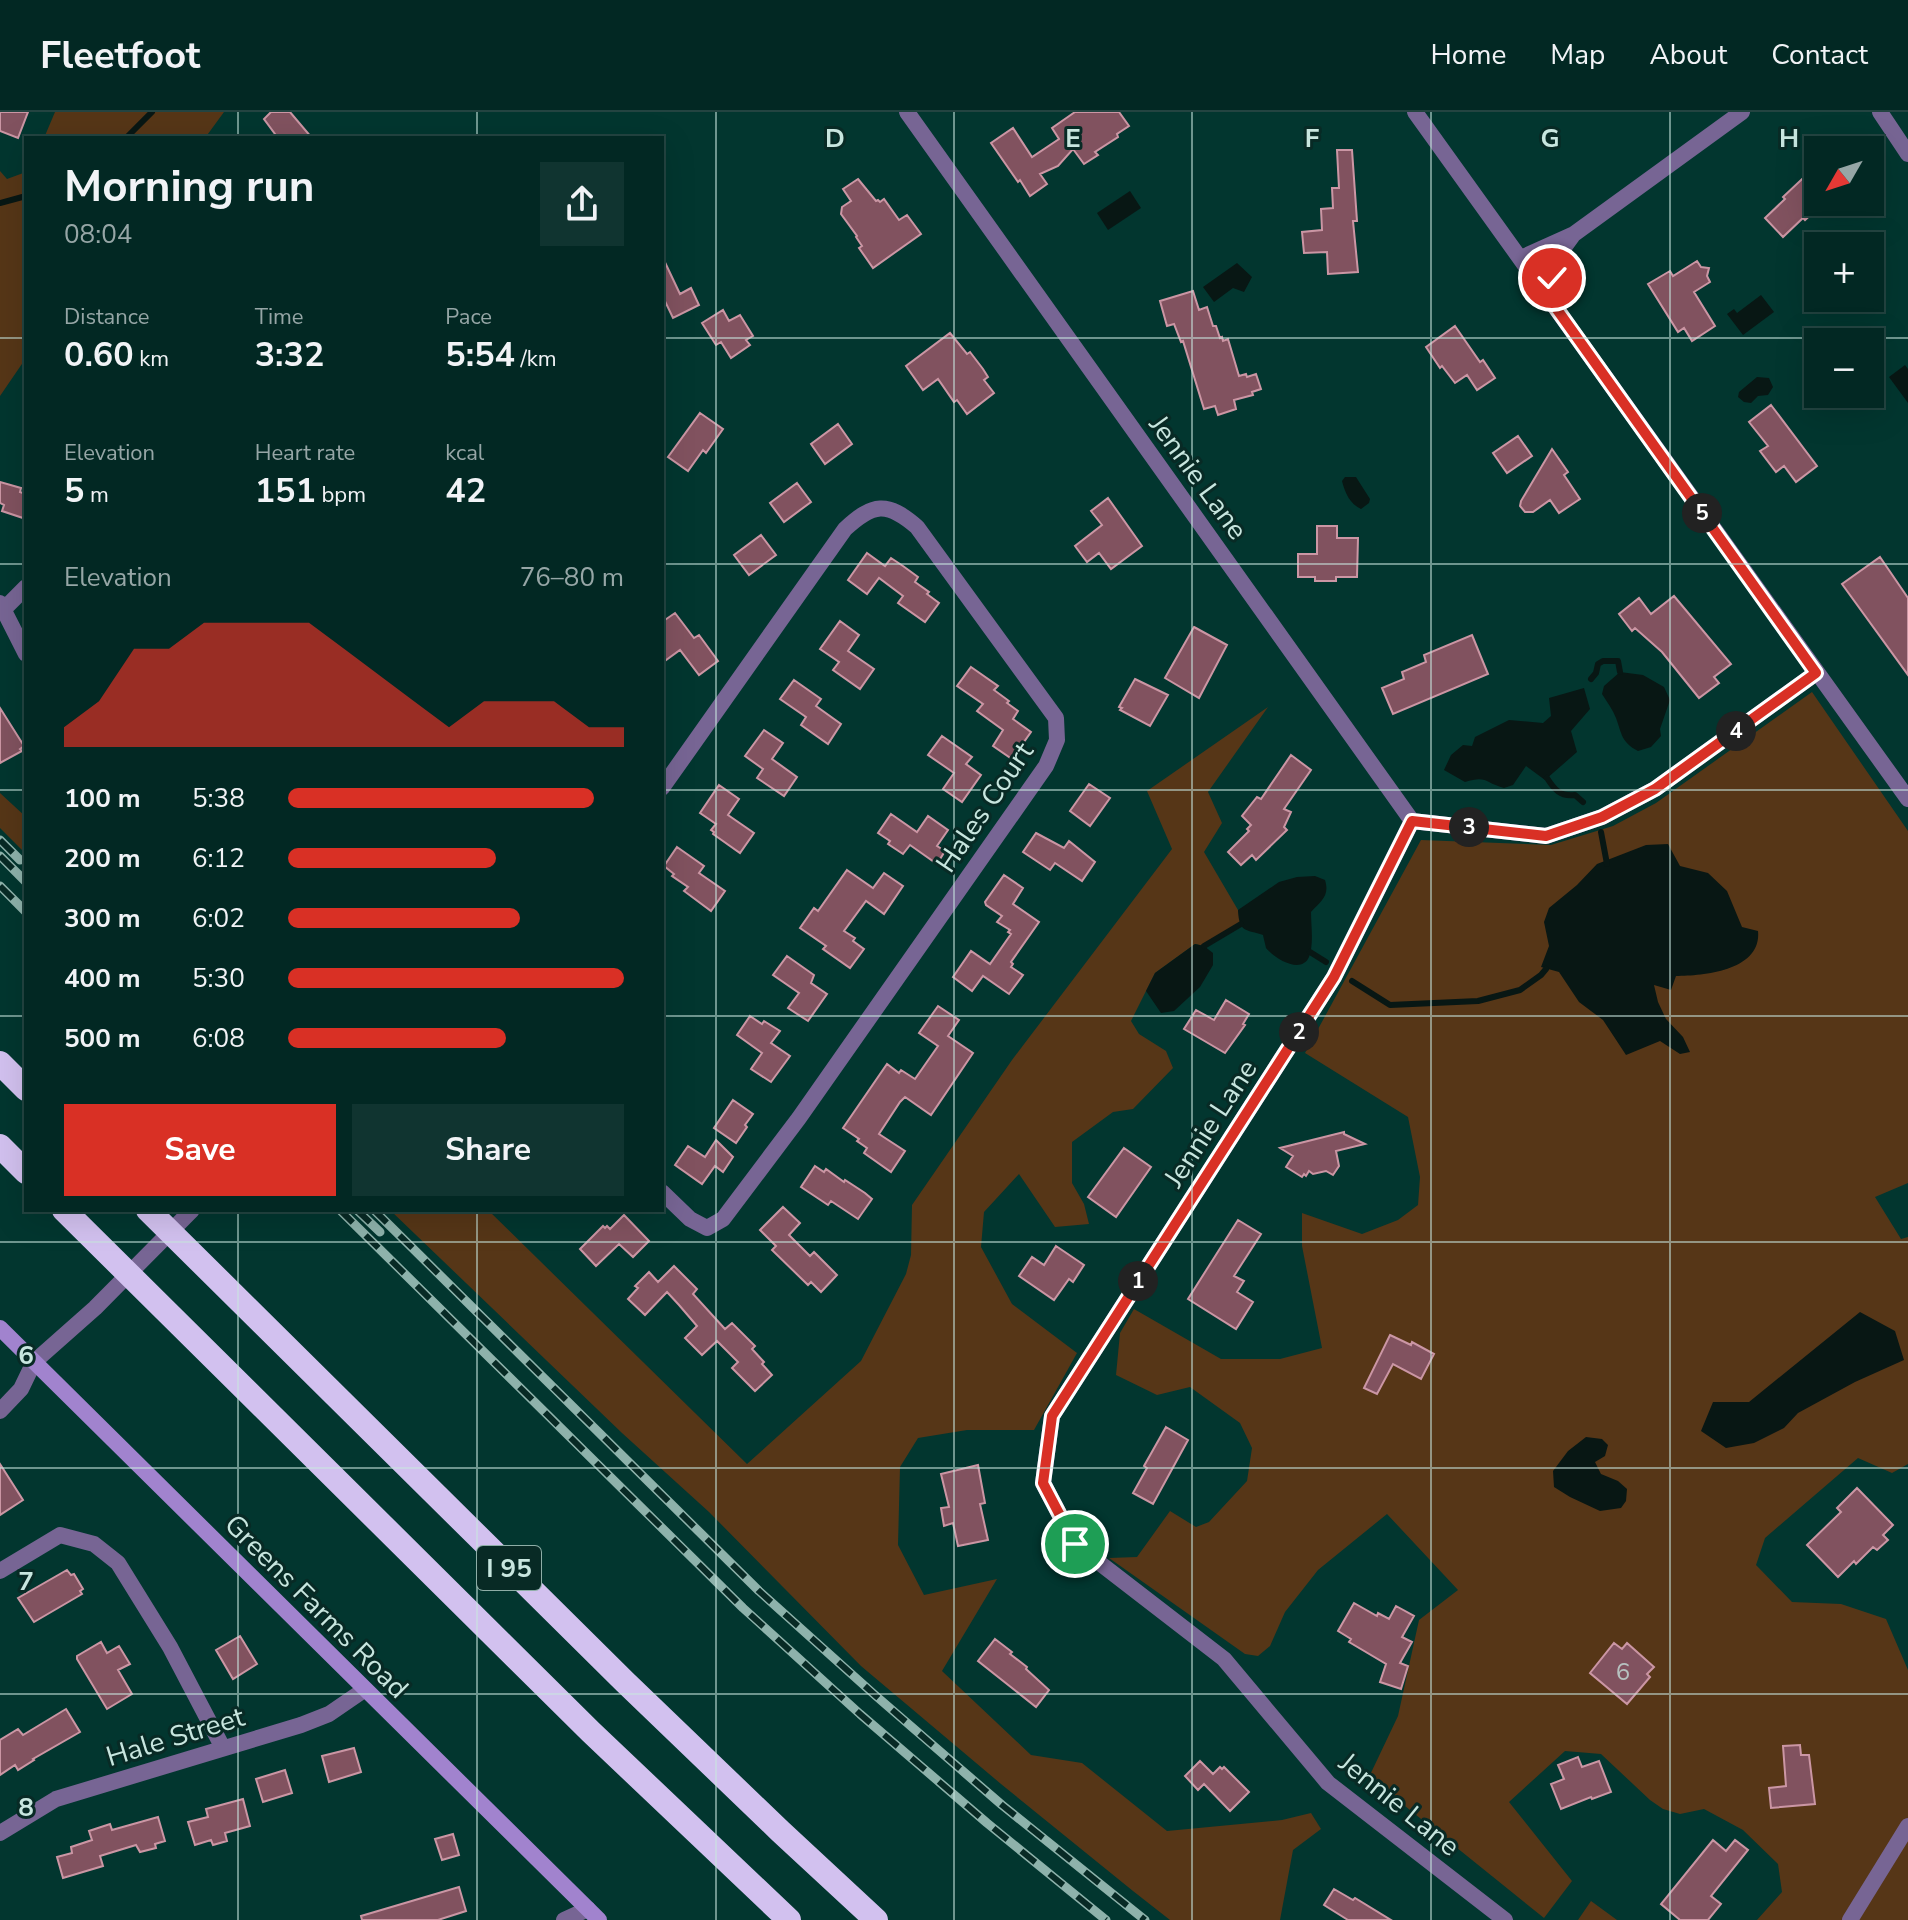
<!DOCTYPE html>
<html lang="en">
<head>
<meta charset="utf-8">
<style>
  body { margin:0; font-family:"Nunito Sans",sans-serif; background:#103430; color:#f1f3f6; height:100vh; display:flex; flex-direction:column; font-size:30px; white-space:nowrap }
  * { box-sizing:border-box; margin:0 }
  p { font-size:26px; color:#96a6a6 }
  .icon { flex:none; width:44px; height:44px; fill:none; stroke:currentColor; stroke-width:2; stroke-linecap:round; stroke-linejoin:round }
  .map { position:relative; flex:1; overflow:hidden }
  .details { position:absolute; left:24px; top:24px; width:640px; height:1076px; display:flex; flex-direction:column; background:#022823; border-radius:0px; box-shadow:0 8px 32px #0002,0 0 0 2px #234441 }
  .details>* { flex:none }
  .needle { width:52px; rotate:231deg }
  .tools { position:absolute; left:1804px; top:24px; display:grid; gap:16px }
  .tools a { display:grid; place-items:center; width:80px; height:80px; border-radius:0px; background:#022823; box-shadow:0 8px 32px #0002,0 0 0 2px #234441; font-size:40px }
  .pin { position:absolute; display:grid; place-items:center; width:68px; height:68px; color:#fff; margin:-34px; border:4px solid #fff; border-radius:50%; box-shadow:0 2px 8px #0007 }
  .km { position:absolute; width:40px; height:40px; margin:-20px; border-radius:50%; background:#222; color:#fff; font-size:22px; line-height:40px; text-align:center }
  .round { display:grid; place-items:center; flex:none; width:84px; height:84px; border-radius:0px; background:#103430 }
  .summary { display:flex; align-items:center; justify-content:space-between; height:136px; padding:0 40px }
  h1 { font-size:44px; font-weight:700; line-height:60px }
  .figures { display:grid; grid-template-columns:repeat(3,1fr); gap:12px; height:136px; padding:8px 40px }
  .figures div { display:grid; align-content:center }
  .figures b { font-size:34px; font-weight:700 }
  .figures small { font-size:22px; font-weight:400 }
  .figures p { font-size:22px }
  .chart { height:224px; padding:16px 40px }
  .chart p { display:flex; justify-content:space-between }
  .chart svg { width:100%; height:144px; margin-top:8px; fill:#d93025; opacity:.7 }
  .action { display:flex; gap:16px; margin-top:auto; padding:16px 40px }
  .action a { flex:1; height:92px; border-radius:0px; background:#d93025; color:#fff; font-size:32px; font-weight:700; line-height:92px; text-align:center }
  .action a+a { background:#103430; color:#f1f3f6 }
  ul { padding:0 40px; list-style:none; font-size:26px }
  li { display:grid; grid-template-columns:128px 96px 1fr; align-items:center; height:60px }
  li i { height:20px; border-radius:10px; background:#d93025 }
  header { display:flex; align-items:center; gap:48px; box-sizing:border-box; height:112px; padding:0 40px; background:#022823; border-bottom:2px solid #234441 }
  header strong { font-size:38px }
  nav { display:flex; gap:44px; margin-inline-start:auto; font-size:28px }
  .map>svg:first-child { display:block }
  .green { fill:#563617 }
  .water { fill:#081714 }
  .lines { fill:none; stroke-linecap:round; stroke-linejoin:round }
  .stream { stroke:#081714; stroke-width:6 }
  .building { fill:#81525f; stroke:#cb96a4; stroke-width:2 }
  .street { stroke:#776594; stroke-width:16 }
  .secondary { stroke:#a183ce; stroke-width:16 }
  .highway { stroke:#d2c1ef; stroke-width:24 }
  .rail-casing { stroke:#8eb2ab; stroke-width:9 }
  .rail { stroke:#082a25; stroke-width:6; stroke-dasharray:18; stroke-linecap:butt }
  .route-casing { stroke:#fff; stroke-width:16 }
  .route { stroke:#d93025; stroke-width:10 }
  .grid { fill:none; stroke:#c8e6df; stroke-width:2; stroke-opacity:0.55 }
  .labels { text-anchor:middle; stroke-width:6; stroke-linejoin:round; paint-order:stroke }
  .number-label { font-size:24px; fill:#b6c1bf }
  .shield { fill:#082a25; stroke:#8eaea7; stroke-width:2 }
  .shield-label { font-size:26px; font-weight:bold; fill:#c8e6df }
  .street-label { font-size:28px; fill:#c8e6df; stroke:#082a25 }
  .grid-label { font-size:26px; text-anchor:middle; font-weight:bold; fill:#c8e6df; stroke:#082a25; stroke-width:6; stroke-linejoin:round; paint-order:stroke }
</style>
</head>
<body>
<header>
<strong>Fleetfoot</strong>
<nav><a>Home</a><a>Map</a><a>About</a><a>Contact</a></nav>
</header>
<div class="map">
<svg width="1908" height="1808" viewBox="0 0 1908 1808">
  <rect width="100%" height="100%" fill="#02362f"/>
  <path class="green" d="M55,0H224L205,26H44Z
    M0,59L7,67L26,60V246L0,284Z
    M1812,580L1908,719V1071L1875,1085L1901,1127L1908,1125V1352L1892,1361L1858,1346L1765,1426L1756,1453L1792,1490L1841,1492L1886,1507L1908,1558V1808H1757L1782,1780L1778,1752L1743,1718L1704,1697L1680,1702L1663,1697L1650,1688L1601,1642L1565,1639L1509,1690L1572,1769L1544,1806L1369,1665L1398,1604L1419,1508L1458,1478L1387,1402L1318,1458L1285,1500L1270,1534L1258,1544L1245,1542L1109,1446L1137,1445L1170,1399L1196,1415L1209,1410L1247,1369L1252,1336L1240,1311L1190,1275L1157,1283L1116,1263L1120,1221L1134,1197L1221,1247H1280L1322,1236L1302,1134V1101L1362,1122L1398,1108L1418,1093L1420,1065L1408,1005L1305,941L1421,728L1551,733L1613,714L1656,691Z
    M1268,595L1208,680L1222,711L1204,740L1238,798L1241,812L1204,834L1195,832L1155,861L1131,909L1139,922L1166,939L1173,956L1133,997L1113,1000L1072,1030V1071L1084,1092L1089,1112L1055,1115L1019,1062L984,1100L981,1135L1012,1192L1077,1241L1034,1318H967L918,1326L900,1355L898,1433L924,1483L997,1467L942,1559L1031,1643L1082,1651L1167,1719L1282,1708L1311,1701L1321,1717L1293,1738L1280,1808H1170L1133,1779L1001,1672L861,1554L709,1400L622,1321L390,1098H488L747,1352L861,1249L906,1162L911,1143L912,1093L1012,948L1172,737L1147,679Z
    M0,681L26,705V742L0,716Z
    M1591,1789L1617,1808H1578Z"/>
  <path class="water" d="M1130,79L1141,96L1108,118L1097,101Z
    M1237,151L1252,165L1244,180L1233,176L1214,190L1203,175Z
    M1761,183L1774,200L1743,223L1727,202L1734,197L1737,201Z
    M1905,253L1908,257V291L1889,265Z
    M1757,265L1769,266L1773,275L1768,283L1758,284L1751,291L1744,290L1738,285L1739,280Z
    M1345,365H1356L1370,387L1369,391L1361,397C1350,392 1345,381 1342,369Z
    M1620,560L1643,563L1664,575L1670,588L1660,617L1661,624L1651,635L1638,639C1621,630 1622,622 1616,606C1613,598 1607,590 1602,582L1604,574Z
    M1584,576L1590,597L1571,619L1577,640L1545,668L1526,654L1513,673L1504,676C1485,671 1487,663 1465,670L1444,658L1451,643L1463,633L1472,634L1475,625L1509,608L1543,611L1551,604L1549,586Z
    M1668,732L1680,754L1708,761L1727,779L1742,815L1758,819C1762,858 1705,864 1676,864L1671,878L1654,873L1658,890L1666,907L1683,925L1690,940L1680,942L1660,929L1626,943L1603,908L1579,890L1559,860L1541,855L1549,834L1544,810L1549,796L1577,773L1597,752L1646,733Z
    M1315,764L1325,768C1330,784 1321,789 1311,800C1311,813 1314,832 1309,845C1301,863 1274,846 1266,836C1266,835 1263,824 1263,823C1247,817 1239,822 1238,798L1279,770L1297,765Z
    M1195,832L1204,834L1213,841V853L1200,875L1174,899L1161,901L1146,879L1155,861Z
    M1860,1200L1895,1219L1904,1248L1855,1270L1798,1301L1784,1316L1754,1331L1726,1336L1701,1319L1713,1290H1749Z
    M1586,1325L1602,1327L1608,1333L1605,1344L1595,1350L1601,1362L1618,1369L1627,1377L1626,1389L1621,1396L1600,1399L1570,1385L1554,1375L1553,1359L1568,1339Z"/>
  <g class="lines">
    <path class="stream" d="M126,26L152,0
      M0,91L26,84
      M1591,567L1596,561L1598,552L1603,549H1618L1620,560
      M1547,666C1554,677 1560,685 1575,683L1583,690
      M1601,720L1607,752
      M1204,834L1241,812
      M1310,840L1326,850
      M1352,869L1390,893L1478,889L1520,878L1541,863L1546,857"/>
  </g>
  <path class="building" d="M0,0H28L18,26L0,19Z
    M271,0H290L312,26H278L264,7Z
    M1075,0H1119L1129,14L1117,22L1118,25L1095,40L1098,43L1084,52L1073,37L1058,54L1040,62L1047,72L1030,84L1020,68L1018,70L991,31L1013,16L1032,45L1059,27L1052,16Z
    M1337,38H1352L1357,109H1353L1358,160L1328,162L1327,140L1304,141L1302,120L1322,118L1321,97L1333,96L1332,76H1339Z
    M1818,52V96L1805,108L1803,106L1783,125L1765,106L1785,87L1783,85Z
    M858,67L876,89L878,88L880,90L884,87L899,108L907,103L921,122L873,156L859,136L862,134L856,125L857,124L841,102L842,95L851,89L843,77Z
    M662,144L680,182L691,176L699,193L673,206L662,183Z
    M1697,149L1701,155L1709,156L1707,164L1710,170L1694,180L1715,214L1692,229L1684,216L1678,220L1648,172L1670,159L1673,164Z
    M1193,179L1199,198L1207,195L1213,214H1216L1220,226L1222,225L1223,229L1228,227L1239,264L1246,262L1247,265L1256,262L1261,277L1252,280L1253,283L1234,288L1236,297L1218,303L1215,294L1204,297L1183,229L1181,230L1174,212L1167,214L1160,189Z
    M723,198L729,209L740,203L753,224L746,228L750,233L731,246L721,230L716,233L702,211Z
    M1455,214L1480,250L1483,248L1495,266L1477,278L1467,263L1455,271L1442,254L1440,256L1426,235Z
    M950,221L967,242L970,240L983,257L988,265L984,268L994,281L967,302L957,288L954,290L938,267L923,278L906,254Z
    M1771,293L1817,354L1796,370L1784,354L1776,360L1760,339L1768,334L1749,310Z
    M700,301L723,317L706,341L703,338L688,359L668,345Z
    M838,312L852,332L825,352L811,332Z
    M1518,324L1532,344L1507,361L1493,341Z
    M1552,337L1568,360L1564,363L1580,387L1559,401L1550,388L1533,400H1525L1520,394L1521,389Z
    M0,370L21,376L20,380L26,382V407L2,399L4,393L0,391Z
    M797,371L811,390L784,410L770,391Z
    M1108,386L1142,434L1111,457L1099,441L1087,450L1075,434L1102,413L1091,399Z
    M1317,414H1337V426H1358L1357,465H1336V469H1315V465H1298V442H1317Z
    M761,423L776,443L749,463L734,443Z
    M867,441L885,454L891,446L903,454L918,465L915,470L929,480L927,482L939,491L925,510L898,491L903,484L879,466L867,482L848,468Z
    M1880,445L1908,486V563L1842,472Z
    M1674,484L1731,552L1714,565L1719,571L1699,586L1662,540L1635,516L1632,519L1619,502L1639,486L1651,502Z
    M675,501L694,526L699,523L718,549L699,563L680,538L662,551V510Z
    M840,509L859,523L848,539L874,557L860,577L833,558L839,550L820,537Z
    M1194,515L1227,533L1199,586L1165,566Z
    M1472,523L1488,562L1393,602L1382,576L1404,567L1402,560L1426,550L1424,543Z
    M971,555L998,574L994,578L1009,589L1007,591L1018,599L1013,607L1031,620L1012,647L993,634L1003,618L977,599L983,592L957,574Z
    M1135,567L1168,583L1150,614L1120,598L1122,596L1119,595Z
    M794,568L821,587L816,594L841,612L828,632L801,613L806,605L780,587Z
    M0,596L24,634L20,637L22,639L0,651Z
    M764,618L783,631L772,647L797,665L784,684L757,666L763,657L745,644Z
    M942,624L972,645L966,652L981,663L962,690L943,677L954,661L928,643Z
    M1291,643L1311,658L1284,697L1291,700L1284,715L1287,718L1256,748L1252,743L1241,753L1228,740L1249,719L1247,717L1251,713L1242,704L1257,685L1261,687Z
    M1089,672L1110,686L1090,714L1070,699Z
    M719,673L739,687L728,703L754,721L740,741L713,722L714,720L711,718L716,712L700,701Z
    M891,702L917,720L928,704L948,718L937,734L945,739L937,752L910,733L903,742L888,732L890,729L878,721Z
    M1036,721L1064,736L1069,729L1095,750L1082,769L1055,751L1050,758L1023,740Z
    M677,735L704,754L699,761L725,779L711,799L684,779L688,775L672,764L674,762L664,754Z
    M847,758L873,776L884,761L903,774L884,802L866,789L844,819L855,826L853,829L864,837L850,856L823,837L826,834L800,816L814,796L818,799Z
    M1004,763L1023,776L1013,792L1039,810L1011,850L1013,852L1011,855L1023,863L1009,882L983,864L972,879L953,865L971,839L990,852L1011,822L1008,820L1010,818L997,810L1002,804L986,793L985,790Z
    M787,844L814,863L811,871L827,882L808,909L788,896L799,881L773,863Z
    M1226,888L1249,902L1243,912L1245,913L1225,941L1184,917L1196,898L1214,908Z
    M938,894L959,908L948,924L973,941L931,1003L905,985L900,990L879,1022L905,1039L891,1060L864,1041L867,1036L857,1029L859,1027L843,1016L887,952L899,961L901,958L915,967L938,934L919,921Z
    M750,904L762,912L764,909L780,919L771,931L790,944L771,970L751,957L762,941L737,923Z
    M733,988L753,1002L745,1013L747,1015L736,1031L714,1016Z
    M1344,1020V1022L1365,1032L1336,1039L1339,1054L1333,1063L1326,1059L1313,1062L1309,1059L1306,1064L1304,1062L1302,1065L1286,1055L1293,1044L1280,1036Z
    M716,1028L733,1045L723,1060L715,1054L702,1072L675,1053L688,1034L705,1045Z
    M1124,1036L1151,1055L1116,1105L1088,1085Z
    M815,1054L824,1060L826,1057L844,1070L845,1068L865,1081L872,1087L858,1107L831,1089L828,1093L801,1075Z
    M783,1095L800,1111L789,1123L810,1144L814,1140L837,1163L821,1180L811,1170L808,1173L772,1138L776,1134L760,1118Z
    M624,1103L649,1129L633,1145L619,1132L596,1154L580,1137L603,1114L605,1116L607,1114L610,1117Z
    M1238,1108L1261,1122L1234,1164L1244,1169L1237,1180L1253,1190L1236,1217L1188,1187Z
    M1056,1134L1084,1153L1073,1170L1069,1167L1054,1188L1019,1164L1032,1145L1044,1153Z
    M674,1154L697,1177L693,1182L725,1217L732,1211L755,1234L752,1237L764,1250L762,1252L772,1263L755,1279L732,1256L738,1250L717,1229L702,1243L685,1226L697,1214L679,1193L667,1180L645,1203L628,1187L638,1176L635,1174L649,1160L658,1170Z
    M1390,1223L1411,1233L1412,1230L1434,1242L1421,1267L1393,1252L1377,1282L1364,1276Z
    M1166,1315L1188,1328L1153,1392L1133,1381L1147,1356L1144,1354Z
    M0,1352L23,1388L0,1403Z
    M978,1353L985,1391L980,1392L988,1428L958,1434L953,1411L944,1414L941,1396L949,1395L941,1362Z
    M1857,1376L1893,1413L1883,1423L1888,1428L1877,1438L1873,1435L1856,1452L1854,1449L1838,1465L1807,1433L1841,1400L1837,1396Z
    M67,1458L71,1463L74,1462L83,1477L80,1479L82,1482L34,1510L18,1486Z
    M1354,1491L1377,1504L1378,1501L1389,1507L1396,1494L1414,1504L1402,1525L1412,1530L1400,1551L1408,1554L1401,1577L1380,1570L1386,1552L1349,1530L1351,1527L1338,1519Z
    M240,1524L257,1552L233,1567L216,1538Z
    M995,1527L1012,1540L1010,1542L1027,1555L1026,1557L1049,1578L1036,1595L978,1549Z
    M101,1530L107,1541L119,1534L130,1552L118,1558L132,1582L107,1597L77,1547V1544Z
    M1614,1531L1622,1537L1627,1531L1654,1555L1647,1562L1650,1565L1627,1592L1590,1561Z
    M66,1597L80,1620L33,1647L34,1648L18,1658L15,1653L0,1663V1628L18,1617L23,1623Z
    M1800,1633L1801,1643H1809L1815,1692L1771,1696L1769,1676L1786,1674L1783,1634Z
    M354,1636L361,1660L329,1670L322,1644Z
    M1578,1645L1582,1655L1599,1649L1611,1680L1592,1687L1591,1685L1561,1697L1551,1672L1564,1667L1558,1653Z
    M1200,1649L1213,1662L1220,1655L1222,1657L1224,1655L1249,1680L1230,1699L1204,1672L1198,1678L1185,1664Z
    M285,1658L292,1681L263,1690L256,1667Z
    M243,1687L250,1714L225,1721L227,1729L213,1733L211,1728L195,1733L188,1710L208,1705L206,1697Z
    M158,1705L165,1729L155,1732L156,1736L140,1740L136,1733L100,1744L103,1754L63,1766L57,1745L72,1741L71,1735L92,1728L89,1719L110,1712L112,1718Z
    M453,1722L459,1743L442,1748L435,1727Z
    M1713,1728L1726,1739L1735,1728L1748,1738L1711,1784L1721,1792L1708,1808H1680L1661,1792Z
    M459,1775L466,1799L438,1808H362L361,1804Z
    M1334,1777L1353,1788L1355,1786L1391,1808H1348L1324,1793Z"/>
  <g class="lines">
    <path class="street" d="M907,0L1412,709L1334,865L1052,1304L1043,1371L1075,1432L1224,1547L1328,1671L1505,1808
      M1415,0L1908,687
      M1880,0L1908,42
      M1521,146L1574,122L1742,0
      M1546,182L1565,134L1573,123
      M0,491L26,542
      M4,497L26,475
      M662,676L845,417C873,391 887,389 917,415L1056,606L1057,628L1046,654L799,1006L723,1107L707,1116L690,1107L662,1080
      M1412,709L1546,724L1602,705L1655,677L1816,561
      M0,1299L21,1277L34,1250L95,1196L192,1098
      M0,1459L60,1423L94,1432L118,1451L170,1535L223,1636
      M0,1721L56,1687L301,1613L329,1602L364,1578
      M564,1808L588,1797
      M1850,1808L1908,1714"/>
    <path class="secondary" d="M0,1216L599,1808"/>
    <path class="highway" d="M0,951L26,977
      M0,1034L26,1060
      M64,1098L591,1620L789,1808
      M148,1098L625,1570L780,1719L876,1808"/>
    <g class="rail-casing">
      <path id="rail" d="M0,728L20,748
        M0,744L26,770
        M0,774L26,800
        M340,1098L743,1496L860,1602L987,1711L1106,1808
        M357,1098L380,1120
        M374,1098L759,1479L876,1584L1002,1693L1145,1808"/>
    </g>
    <use href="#rail" class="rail"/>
  </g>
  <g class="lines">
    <g class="route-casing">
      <path id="route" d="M1075,1432L1043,1371L1052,1304L1334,865L1412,709L1546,724L1602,705L1655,677L1816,561L1546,182L1552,166"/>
    </g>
    <use href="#route" class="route"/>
  </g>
  <path class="grid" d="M238,0V26M477,0V26M716,0V1808M954,0V1808M1192,0V1808M1431,0V1808M1670,0V1808M0,226H26M662,226H1908M0,452H26M662,452H1908M0,678H26M662,678H1908M0,904H26M662,904H1908M238,1098V1808M477,1098V1808M0,1130H1908M0,1356H1908M0,1582H1908"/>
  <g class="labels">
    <g class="number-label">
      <text x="1623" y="1568">6</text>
    </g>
    <rect class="shield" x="477" y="1434" width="64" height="44" rx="6"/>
    <g class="shield-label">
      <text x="509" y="1465">I 95</text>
    </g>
    <g class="street-label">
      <text transform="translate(1199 365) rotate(54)" y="10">Jennie Lane</text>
      <text transform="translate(984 695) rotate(-56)" y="10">Hales Court</text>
      <text transform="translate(1210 1011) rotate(-57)" y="10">Jennie Lane</text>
      <text transform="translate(317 1494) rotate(45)" y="10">Greens Farms Road</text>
      <text transform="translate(175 1624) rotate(-17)" y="10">Hale Street</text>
      <text transform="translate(1400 1692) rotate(39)" y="10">Jennie Lane</text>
    </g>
  </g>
  <g class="grid-label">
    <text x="835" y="35">D</text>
    <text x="1073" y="35">E</text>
    <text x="1312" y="35">F</text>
    <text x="1550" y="35">G</text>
    <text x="1789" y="35">H</text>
    <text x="26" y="1252">6</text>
    <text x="26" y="1478">7</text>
    <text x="26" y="1704">8</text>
  </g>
</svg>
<div class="tools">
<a><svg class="needle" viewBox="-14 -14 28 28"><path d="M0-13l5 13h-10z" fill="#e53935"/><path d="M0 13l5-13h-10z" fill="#96a6a6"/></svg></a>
<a>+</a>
<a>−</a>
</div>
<div class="pin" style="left:1075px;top:1432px;background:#1e9e55"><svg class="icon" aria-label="arrive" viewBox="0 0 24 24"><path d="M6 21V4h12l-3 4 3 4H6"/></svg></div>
<div class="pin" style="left:1552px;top:166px;background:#d93025"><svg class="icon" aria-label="check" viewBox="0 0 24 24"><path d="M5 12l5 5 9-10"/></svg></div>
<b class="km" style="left:1138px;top:1169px">1</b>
<b class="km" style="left:1299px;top:920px">2</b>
<b class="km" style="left:1469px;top:715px">3</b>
<b class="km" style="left:1736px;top:619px">4</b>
<b class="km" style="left:1702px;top:401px">5</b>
<section class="details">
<div class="summary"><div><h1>Morning run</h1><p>08:04</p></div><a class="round"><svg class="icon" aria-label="share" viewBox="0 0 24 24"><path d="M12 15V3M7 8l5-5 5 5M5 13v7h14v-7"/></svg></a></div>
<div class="figures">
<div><p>Distance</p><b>0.60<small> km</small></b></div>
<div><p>Time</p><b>3:32</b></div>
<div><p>Pace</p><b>5:54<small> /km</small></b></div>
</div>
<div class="figures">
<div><p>Elevation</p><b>5<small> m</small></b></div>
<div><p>Heart rate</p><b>151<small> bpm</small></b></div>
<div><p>kcal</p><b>42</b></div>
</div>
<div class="chart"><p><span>Elevation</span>76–80 m</p>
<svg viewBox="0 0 160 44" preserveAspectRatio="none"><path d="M0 44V38L10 30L20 14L30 14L40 6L50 6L60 6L70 6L80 14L90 22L100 30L110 38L120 30L130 30L140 30L150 38L160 38V44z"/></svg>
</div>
<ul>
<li><b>100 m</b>5:38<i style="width:91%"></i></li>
<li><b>200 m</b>6:12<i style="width:62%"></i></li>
<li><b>300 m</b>6:02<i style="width:69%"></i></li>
<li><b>400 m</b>5:30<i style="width:100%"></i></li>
<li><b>500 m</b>6:08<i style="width:65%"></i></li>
</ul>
<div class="action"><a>Save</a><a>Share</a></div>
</section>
</div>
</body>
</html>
